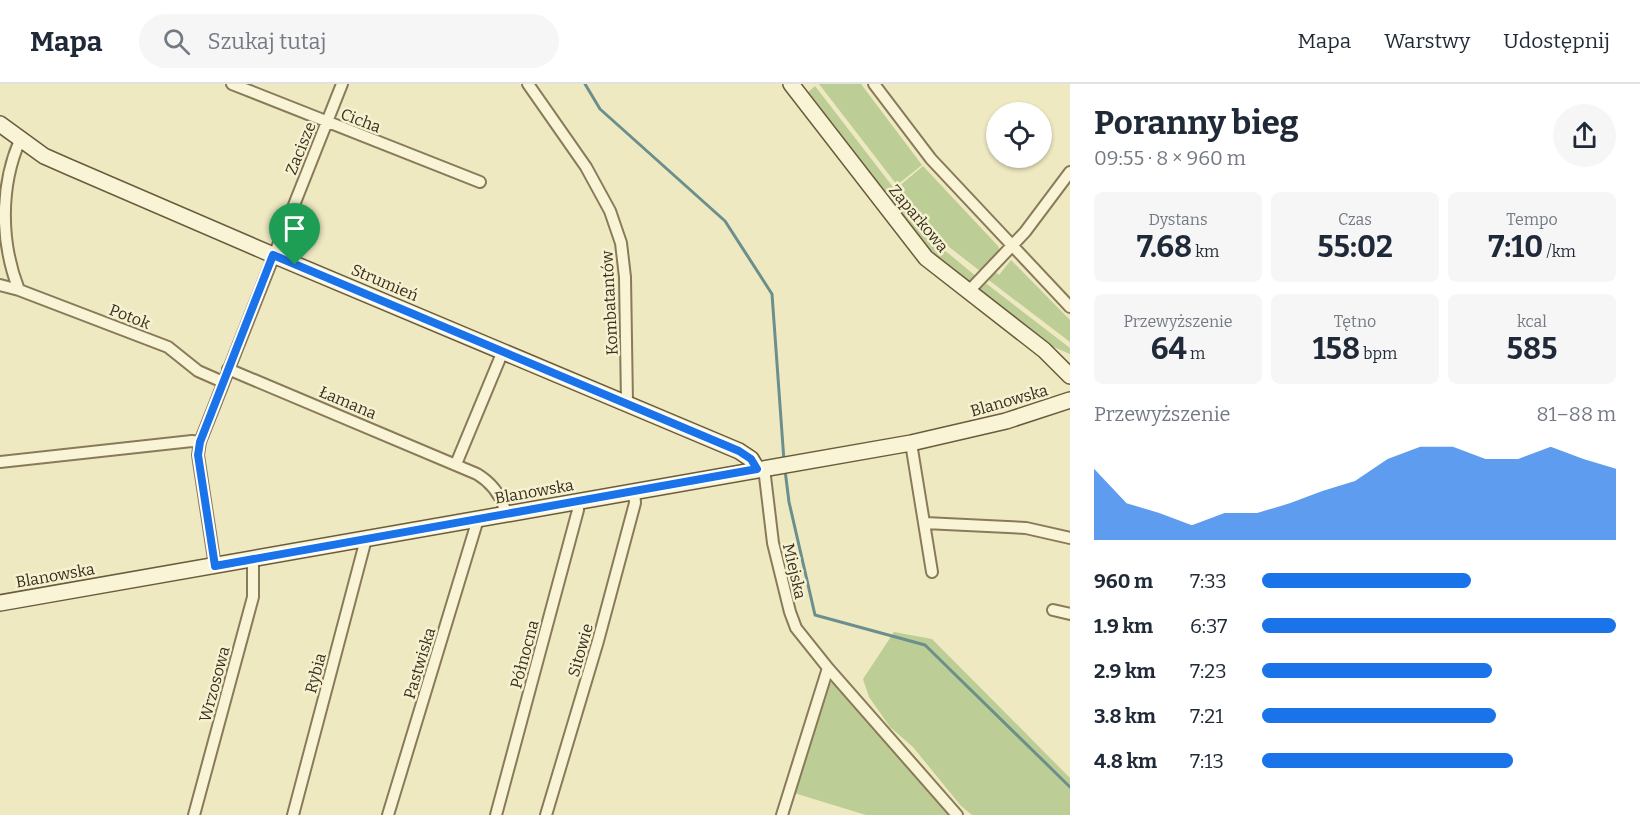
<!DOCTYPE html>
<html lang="pl">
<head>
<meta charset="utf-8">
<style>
  body { margin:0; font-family:Bitter,serif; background:#f6f6f7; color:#1f2937; height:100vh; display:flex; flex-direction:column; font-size:22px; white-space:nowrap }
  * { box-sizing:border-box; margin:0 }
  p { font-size:20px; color:#747a83 }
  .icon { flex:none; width:33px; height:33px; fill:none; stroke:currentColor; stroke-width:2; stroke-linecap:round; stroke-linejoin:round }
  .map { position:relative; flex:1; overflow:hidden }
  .sheet { display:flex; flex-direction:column; background:#fff; width:570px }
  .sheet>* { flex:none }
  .tools { position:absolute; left:986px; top:18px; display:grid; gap:12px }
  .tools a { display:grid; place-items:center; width:66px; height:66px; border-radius:50%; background:#fff; box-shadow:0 2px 4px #0004; font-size:30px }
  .pin { position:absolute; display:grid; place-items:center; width:51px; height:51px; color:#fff; margin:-62px -26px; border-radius:50% 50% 50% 0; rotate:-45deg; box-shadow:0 0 6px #0007 }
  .pin .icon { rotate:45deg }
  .round { display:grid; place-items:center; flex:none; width:63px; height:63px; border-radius:32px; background:#f6f6f7 }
  .overview { display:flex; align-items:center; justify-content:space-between; height:102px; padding:0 24px }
  h1 { font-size:33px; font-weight:700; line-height:45px }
  .figures { display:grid; grid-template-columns:repeat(3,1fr); gap:9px; height:102px; padding:6px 24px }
  .figures div { display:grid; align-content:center; border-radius:9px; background:#f6f6f7; text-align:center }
  .figures b { font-size:30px; font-weight:700 }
  .figures small { font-size:16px; font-weight:400 }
  .figures p { font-size:16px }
  .chart { height:168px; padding:12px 24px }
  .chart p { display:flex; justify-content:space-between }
  .chart svg { width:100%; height:108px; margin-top:6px; fill:#1a73e8; opacity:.7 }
  ul { padding:0 24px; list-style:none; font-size:20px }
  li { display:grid; grid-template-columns:96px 72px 1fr; align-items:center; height:45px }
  li i { height:15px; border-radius:8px; background:#1a73e8 }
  header { display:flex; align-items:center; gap:36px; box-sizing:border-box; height:84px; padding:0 30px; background:#fff; border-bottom:2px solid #e0e1e3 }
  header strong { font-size:28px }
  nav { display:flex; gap:33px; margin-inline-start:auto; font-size:21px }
  .search { width:420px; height:54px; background:#f6f6f7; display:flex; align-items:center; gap:15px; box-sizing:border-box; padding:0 21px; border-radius:33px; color:#747a83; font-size:22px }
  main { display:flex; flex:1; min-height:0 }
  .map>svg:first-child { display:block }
  .green { fill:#bdcd96 }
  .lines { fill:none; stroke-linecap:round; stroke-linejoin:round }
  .stream { stroke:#6b8f8c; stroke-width:3 }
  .street-casing { stroke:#897a59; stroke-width:14 }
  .secondary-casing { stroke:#6a5b3c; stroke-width:18 }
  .street { stroke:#f9f4d5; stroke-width:10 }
  .secondary { stroke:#f9f4d5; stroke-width:15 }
  .route-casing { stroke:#fff; stroke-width:12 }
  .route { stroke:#1a73e8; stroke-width:8 }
  .labels { text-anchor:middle; stroke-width:5; stroke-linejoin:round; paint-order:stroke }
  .street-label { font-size:16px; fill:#382f1d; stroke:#f6f1d1 }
</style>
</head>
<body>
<header>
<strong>Mapa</strong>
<div class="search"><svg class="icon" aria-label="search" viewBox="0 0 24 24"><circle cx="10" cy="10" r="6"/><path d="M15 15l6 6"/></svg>Szukaj tutaj</div>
<nav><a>Mapa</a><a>Warstwy</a><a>Udostępnij</a></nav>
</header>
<main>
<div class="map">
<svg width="1070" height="731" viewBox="0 0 1070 731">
  <rect width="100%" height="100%" fill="#efe9c2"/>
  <path class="green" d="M819,0H861L922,81L897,101Z
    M815,2L937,160L977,193L972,197H966L931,170L806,10Z
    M923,82L998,162L1000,168L980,187L935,152L898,103Z
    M1011,176L1070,236V258L986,194L994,186L999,191Z
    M983,197L1070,264V270L1047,260L980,209L979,203Z
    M894,548L932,555L1070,694V731H972L961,722L913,663L890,643L869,613L863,595Z
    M828,599H835L951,731H866L794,709Z"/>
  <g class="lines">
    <path class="stream" d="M585,0L600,25L725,137L772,210L784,377
      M785,386L789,418L815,531L925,561L1070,703"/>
    <g class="street-casing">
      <path id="street" d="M232,0L480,98
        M528,0L586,83L610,127L621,159L625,193L627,319
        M874,0L931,75L1070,223
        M20,56C0,102 0,158 19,206L168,263L198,287L223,298
        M0,201L19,206
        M968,208L1025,148L1070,88
        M228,285L477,390C492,399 502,413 506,430
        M911,359L932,488
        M0,378L192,357L200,358
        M456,380L503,267
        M764,384L773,459L790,528L796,544L828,584L957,731
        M925,439L1026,444L1070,454
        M215,482L198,371L200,358L342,0
        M1053,526L1070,530
        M194,731L253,513V475
        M293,731L366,455
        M388,731L478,435
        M496,731L578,426V417
        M546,731L598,557L635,419L634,407
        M782,731L828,584"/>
    </g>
    <g class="secondary-casing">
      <path id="secondary" d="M791,0L926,174L1044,266L1070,292
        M0,40L44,72L69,83L273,171L739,367L751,375L757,385
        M0,519L911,359L1006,337L1070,316"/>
    </g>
    <use href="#street" class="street"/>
    <use href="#secondary" class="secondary"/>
  </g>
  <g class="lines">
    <g class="route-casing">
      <path id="route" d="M273,171L739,367L751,375L757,385L215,482L198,371L200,358Z"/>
    </g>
    <use href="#route" class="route"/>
  </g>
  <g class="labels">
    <g class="street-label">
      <text transform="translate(361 36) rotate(21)" y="6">Cicha</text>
      <text transform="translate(300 64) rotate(-68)" y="6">Zacisze</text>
      <text transform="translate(919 134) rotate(50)" y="6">Zaparkowa</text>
      <text transform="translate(385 198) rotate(23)" y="6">Strumień</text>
      <text transform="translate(609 219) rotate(-93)" y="6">Kombatantów</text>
      <text transform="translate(130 232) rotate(21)" y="6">Potok</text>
      <text transform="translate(1009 316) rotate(-16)" y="6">Blanowska</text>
      <text transform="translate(348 318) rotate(23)" y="6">Łamana</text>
      <text transform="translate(534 407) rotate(-10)" y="6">Blanowska</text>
      <text transform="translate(795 487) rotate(77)" y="6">Miejska</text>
      <text transform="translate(55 491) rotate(-10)" y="6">Blanowska</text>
      <text transform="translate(580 566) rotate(-74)" y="6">Sitowie</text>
      <text transform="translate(524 570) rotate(-75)" y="6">Północna</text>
      <text transform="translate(419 579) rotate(-73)" y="6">Pastwiska</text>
      <text transform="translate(315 589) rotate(-75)" y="6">Rybia</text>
      <text transform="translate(214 600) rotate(-75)" y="6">Wrzosowa</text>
    </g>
  </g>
</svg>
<div class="tools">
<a><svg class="icon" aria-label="locate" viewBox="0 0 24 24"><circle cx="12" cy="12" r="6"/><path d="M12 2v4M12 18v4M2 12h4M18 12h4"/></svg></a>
</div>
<div class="pin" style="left:295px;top:181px;background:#1e9e55"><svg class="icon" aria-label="arrive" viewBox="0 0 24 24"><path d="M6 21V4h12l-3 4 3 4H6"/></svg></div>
</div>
<section class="sheet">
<div class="overview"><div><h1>Poranny bieg</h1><p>09:55 · 8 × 960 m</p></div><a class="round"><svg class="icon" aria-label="share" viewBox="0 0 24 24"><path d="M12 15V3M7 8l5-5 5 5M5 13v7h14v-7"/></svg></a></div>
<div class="figures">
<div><p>Dystans</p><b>7.68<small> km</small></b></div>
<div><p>Czas</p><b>55:02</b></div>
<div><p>Tempo</p><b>7:10<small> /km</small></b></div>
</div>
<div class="figures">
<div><p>Przewyższenie</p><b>64<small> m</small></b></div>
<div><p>Tętno</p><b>158<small> bpm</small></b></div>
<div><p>kcal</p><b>585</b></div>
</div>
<div class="chart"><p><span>Przewyższenie</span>81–88 m</p>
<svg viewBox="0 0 160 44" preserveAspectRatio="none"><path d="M0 44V15L10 29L20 33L30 38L40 33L50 33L60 29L70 24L80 20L90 11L100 6L110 6L120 11L130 11L140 6L150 11L160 15V44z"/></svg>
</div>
<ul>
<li><b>960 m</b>7:33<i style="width:59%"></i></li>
<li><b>1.9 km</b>6:37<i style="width:100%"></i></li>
<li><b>2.9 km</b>7:23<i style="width:65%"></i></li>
<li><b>3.8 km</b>7:21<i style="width:66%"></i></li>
<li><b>4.8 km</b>7:13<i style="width:71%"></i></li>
</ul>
</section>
</main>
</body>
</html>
